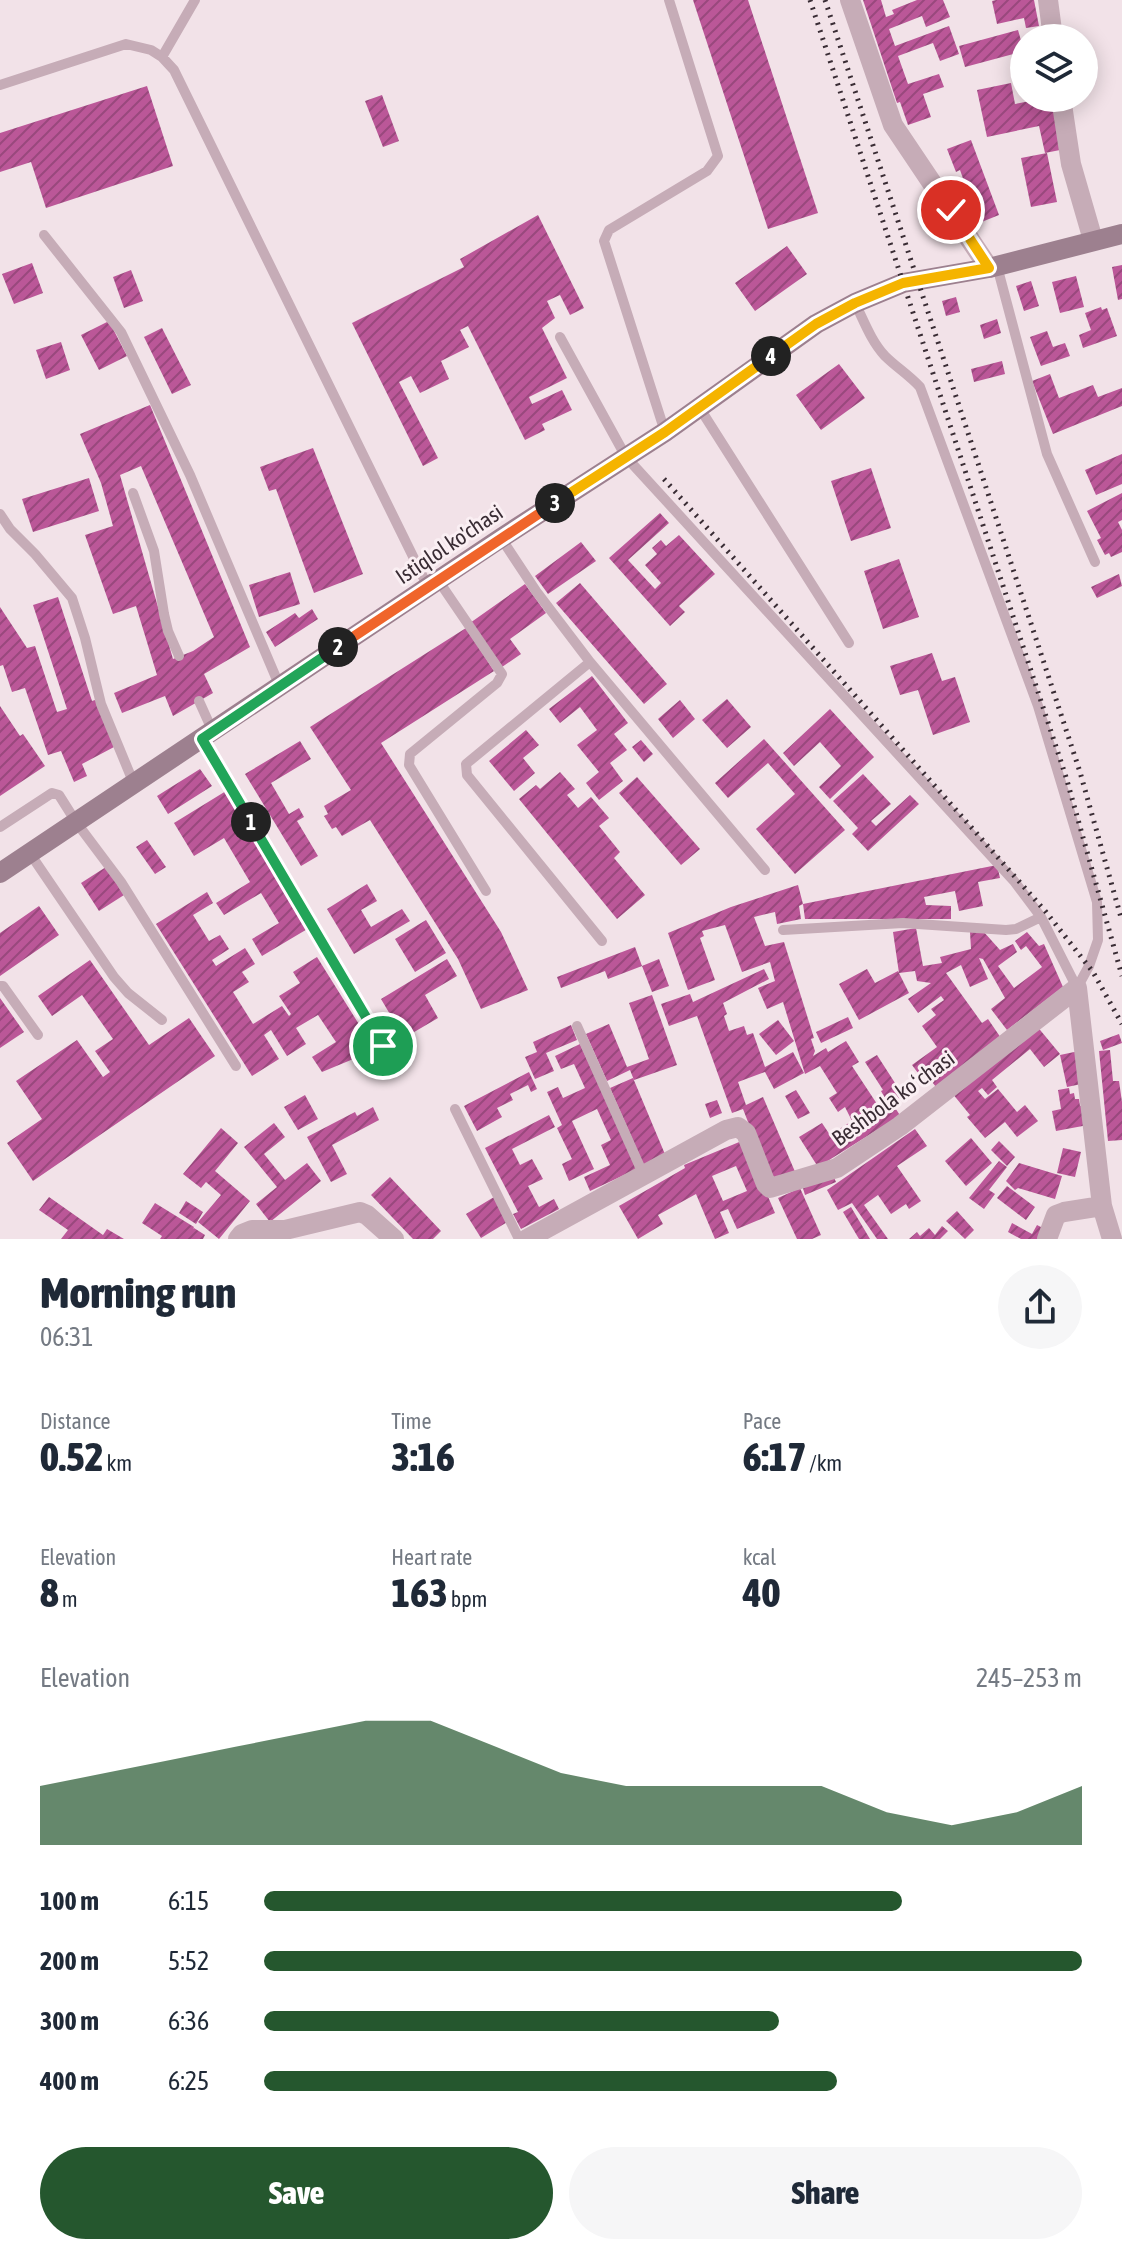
<!DOCTYPE html>
<html lang="en">
<head>
<meta charset="utf-8">
<style>
  body { margin:0; font-family:"Asap Condensed",sans-serif; background:#f6f6f7; color:#1f2937; height:100vh; display:flex; flex-direction:column; font-size:30px; white-space:nowrap }
  * { box-sizing:border-box; margin:0 }
  p { font-size:26px; color:#747a83 }
  .icon { flex:none; width:44px; height:44px; fill:none; stroke:currentColor; stroke-width:2; stroke-linecap:round; stroke-linejoin:round }
  .map { position:relative; height:1239px; overflow:hidden }
  .details { display:flex; flex-direction:column; background:#fff; flex:1 }
  .details>* { flex:none }
  .controls { position:absolute; left:1010px; top:24px; display:grid; gap:16px }
  .controls a { display:grid; place-items:center; width:88px; height:88px; border-radius:50%; background:#fff; box-shadow:0 4px 20px #0003; font-size:40px }
  .pin { position:absolute; display:grid; place-items:center; width:68px; height:68px; color:#fff; margin:-34px; border:4px solid #fff; border-radius:50%; box-shadow:0 2px 8px #0007 }
  .km { position:absolute; width:40px; height:40px; margin:-20px; border-radius:50%; background:#222; color:#fff; font-size:22px; line-height:40px; text-align:center }
  .round { display:grid; place-items:center; flex:none; width:84px; height:84px; border-radius:42px; background:#f6f6f7 }
  .head { display:flex; align-items:center; justify-content:space-between; height:136px; padding:0 40px }
  h1 { font-size:44px; font-weight:800; line-height:60px }
  .metrics { display:grid; grid-template-columns:repeat(3,1fr); gap:12px; height:136px; padding:8px 40px }
  .metrics div { display:grid; align-content:center }
  .metrics b { font-size:40px; font-weight:800 }
  .metrics small { font-size:22px; font-weight:400 }
  .metrics p { font-size:22px }
  .chart { height:224px; padding:16px 40px }
  .chart p { display:flex; justify-content:space-between }
  .chart svg { width:100%; height:144px; margin-top:8px; fill:#25572e; opacity:.7 }
  .button { display:flex; gap:16px; margin-top:auto; padding:16px 40px }
  .button a { flex:1; height:92px; border-radius:48px; background:#25572e; color:#fff; font-size:32px; font-weight:800; line-height:92px; text-align:center }
  .button a+a { background:#f6f6f7; color:#1f2937 }
  ul { padding:0 40px; list-style:none; font-size:26px }
  li { display:grid; grid-template-columns:128px 96px 1fr; align-items:center; height:60px }
  li i { height:20px; border-radius:10px; background:#25572e }
  .map>svg:first-child { display:block }
  .building { fill:url(#building-hatch); fill-rule:evenodd }
  .lines { fill:none; stroke-linecap:round; stroke-linejoin:round }
  .service { stroke:#c6acb7; stroke-width:10 }
  .minor { stroke:#c6acb7; stroke-width:20 }
  .secondary { stroke:#9d808f; stroke-width:20 }
  .rail { stroke:#392c34; stroke-width:5; stroke-dasharray:2 6; stroke-linecap:butt }
  .split-1-casing { stroke:#fff; stroke-width:16 }
  .split-2-casing { stroke:#fff; stroke-width:16 }
  .split-3-casing { stroke:#fff; stroke-width:16 }
  .split-4-casing { stroke:#fff; stroke-width:16 }
  .split-5-casing { stroke:#fff; stroke-width:16 }
  .split-1 { stroke:#22a559; stroke-width:10 }
  .split-2 { stroke:#22a559; stroke-width:10 }
  .split-3 { stroke:#f0652b; stroke-width:10 }
  .split-4 { stroke:#f5b400; stroke-width:10 }
  .split-5 { stroke:#f5b400; stroke-width:10 }
  .labels { text-anchor:middle; stroke-width:6; stroke-linejoin:round; paint-order:stroke }
  .street-label { font-size:22px; fill:#392c34; stroke:#faeff3 }
</style>
</head>
<body>
<div class="map">
<svg width="1122" height="1239" viewBox="0 0 1122 1239">
  <defs>
    <pattern id="building-hatch" width="6" height="6" patternUnits="userSpaceOnUse" patternTransform="scale(2)"><rect width="6" height="6" fill="#bb5798"/><path d="M-1 1l2-2M0 6l6-6M5 7l2-2" fill="none" stroke="#99487d"/></pattern>
  </defs>
  <rect width="100%" height="100%" fill="#f2e2e8"/>
  <path class="building" d="M693,0H748L818,213L768,229Z
    M863,0H881L886,17L894,14L892,10L917,0H943L950,17L926,27L922,16L889,29L895,46L949,26L959,54L940,61L933,43L898,56L908,84L939,74L944,87L923,94L931,117L908,125L900,102L897,103Z
    M996,0H1034L1039,26L1026,28L1024,18L997,24L992,1Z
    M1018,30L1024,51L965,67L959,46Z
    M1011,83L1015,104L1030,101L1029,98H1054L1065,149L1045,153L1039,126L987,137L977,90Z
    M147,86L173,166L46,208L31,162L0,172V133Z
    M382,95L399,141L383,147L365,101Z
    M971,140L999,215L979,223L960,170L956,172L947,149Z
    M1047,153L1057,202L1031,207L1021,158Z
    M538,215L584,308L570,315L560,295L547,301L555,318L542,328L567,378L529,397L532,404L562,390L572,410L542,424L545,430L525,440L468,326L460,330L469,347L441,361L449,379L420,393L411,376L399,382L438,458L423,466L352,323L464,267L460,259Z
    M787,246L807,274L755,311L735,283Z
    M32,263L43,293L14,304L2,274Z
    M1122,265V299L1118,300L1112,267Z
    M131,270L143,301L124,308L113,277Z
    M1076,276L1084,307L1060,313L1052,282Z
    M1031,281L1039,306L1024,311L1016,286Z
    M956,297L960,312L946,316L942,301Z
    M1101,307L1102,310L1107,308L1117,336L1083,348L1079,335L1091,330L1085,313Z
    M997,319L1001,333L984,339L980,325Z
    M109,321L127,356L99,370L81,335Z
    M162,328L191,385L172,394L144,337Z
    M1047,331L1053,347L1065,343L1070,356L1041,366L1030,337Z
    M61,342L70,370L46,379L36,350Z
    M1002,361L1005,374L974,382L971,369Z
    M839,364L865,398L821,430L796,395Z
    M1050,374L1059,398L1093,385L1098,397L1122,388V406L1053,434L1032,381Z
    M150,405L250,647L204,674L213,693L173,716L165,696L122,713L114,693L157,675L136,606L113,614L85,535L113,526L101,483L80,434ZM141,466L214,637L193,651L173,659L120,475Z
    M313,448L363,574L314,593L276,489L269,491L260,467Z
    M1122,454V484L1096,495L1085,470Z
    M871,468L891,528L851,541L831,481Z
    M89,478L99,511L33,532L22,499Z
    M1122,493V520L1118,522L1122,530V552L1111,557L1109,553L1105,555L1097,540L1101,538L1087,511Z
    M660,513L669,523L628,560L655,589L661,583L645,565L657,554L652,548L661,540L666,546L679,535L715,574L679,606L685,612L670,626L609,558Z
    M581,542L596,561L548,594L535,576Z
    M899,559L919,617L883,629L864,571Z
    M290,572L300,604L259,617L249,585Z
    M1119,574L1122,586L1097,598L1091,587Z
    M580,583L667,684L644,704L556,603Z
    M525,584L546,613L510,639L521,654L502,667L470,623Z
    M58,597L92,701L98,699L114,747L82,764L87,776L74,782L61,751L48,755L25,688L12,692L3,665L0,666V607L27,648L35,646L57,712L67,709L33,605Z
    M312,609L318,619L275,647L266,632L295,613L299,618Z
    M466,628L494,671L381,743L501,932L528,990L481,1009L458,959L370,820L342,836L336,827L332,829L324,816L328,814L324,806L351,790L310,727Z
    M932,653L942,681L955,677L970,722L933,735L918,690L900,695L890,666Z
    M592,676L628,723L614,734L627,750L610,763L623,781L599,800L586,783L599,772L577,745L597,730L580,707L560,723L549,709Z
    M727,699L751,727L727,748L702,720Z
    M680,700L695,719L673,738L658,719Z
    M0,706L20,736L23,734L45,766L0,796Z
    M830,709L874,757L830,799L819,787L841,766L820,742L794,766L783,753Z
    M526,730L539,745L523,758L535,773L514,791L489,761Z
    M764,739L845,830L795,874L756,829L795,794L768,763L728,798L715,783Z
    M641,740L653,754L644,762L632,747Z
    M300,741L311,759L271,783L289,814L299,808L304,817L297,821L318,856L301,866L245,774Z
    M200,769L212,786L168,814L157,796Z
    M560,772L575,789L567,795L578,808L591,797L609,818L599,826L620,852L614,858L645,895L617,919L519,799L536,785L540,789Z
    M863,774L891,804L871,821L876,826L910,795L919,804L868,851L852,834L858,828L833,801Z
    M637,777L700,849L681,865L619,793Z
    M226,791L309,928L262,956L252,939L279,923L261,893L224,915L216,903L250,882L224,838L194,856L174,823Z
    M147,840L166,867L155,874L136,847Z
    M997,865L1000,878L978,882L983,906L959,911L955,891L924,897L926,905L951,906V919H805L803,904Z
    M106,867L124,895L99,911L81,883Z
    M367,884L377,901L361,910L371,927L402,909L410,921L354,954L327,909Z
    M798,885L803,904L799,906L801,919L777,924L775,912L754,917L765,946L784,942L814,1038L811,1039L815,1051L813,1056L826,1048L828,1052L846,1041L859,1062L852,1066L881,1110L889,1105L881,1091L883,1090L865,1062L877,1055L895,1083L892,1085L900,1098L892,1103L903,1120L877,1130L818,1167L799,1137L822,1123L830,1135L852,1121L845,1107L838,1112L829,1098L837,1093L820,1066L805,1074L783,1002L767,1009L758,988L775,981L770,962L742,972L725,925L702,931L704,936L700,938L715,980L688,990L668,933L731,907Z
    M207,892L213,903L193,915L209,941L220,935L229,949L212,960L216,966L245,948L255,964L242,972L249,982L233,992L253,1024L282,1006L289,1016L291,1014L279,996L300,983L293,972L317,957L375,1050L322,1072L312,1057L336,1042L318,1015L296,1028L306,1044L287,1056L271,1030L264,1035L279,1059L252,1076L156,924Z
    M39,906L59,935L0,976V933Z
    M426,920L446,953L415,972L395,939Z
    M916,928L923,966L942,963L940,957L971,949L970,932L983,931L1000,950L1013,944L1017,952L998,966L1014,988L1042,967L1026,946L1021,950L1015,941L1027,932L1039,946L1044,944L1063,987L1007,1030L991,1009L1005,998L983,959L979,958L988,979L970,987L961,965L946,973L982,1023L988,1019L1001,1038L936,1087L926,1074L921,1077L912,1065L937,1047L922,1026L936,1015L931,1009L944,1000L941,996L918,1013L908,999L931,983L917,981L915,971L899,973L893,932Z
    M635,947L642,966L608,979L605,971L561,988L557,977Z
    M447,959L457,976L425,995L438,1018L404,1038L381,999Z
    M659,959L669,986L652,992L642,966Z
    M90,960L149,1045L189,1018L215,1056L33,1181L7,1143L42,1119L16,1081L77,1040L103,1077L110,1072L95,1051L113,1039L82,995L52,1016L38,996Z
    M764,969L769,979L723,1003L727,1014L724,1016L729,1031L744,1026L747,1035L753,1033L765,1067L793,1052L804,1073L774,1089L765,1072L738,1082L746,1105L763,1097L796,1174L772,1184L743,1109L732,1113L697,1016L669,1026L661,1004L690,994L693,1002Z
    M867,969L875,983L898,971L909,993L859,1020L839,984Z
    M652,995L677,1065L634,1080L630,1070L607,1081L586,1034L609,1024L627,1067L649,1059L629,1003Z
    M0,998L24,1032L0,1048Z
    M848,1017L853,1028L821,1043L816,1032Z
    M778,1020L794,1041L776,1055L759,1034Z
    M571,1025L577,1040L546,1053L554,1071L535,1079L525,1057L537,1052L533,1042Z
    M1036,1025L1060,1054L1044,1067L1030,1049L992,1080L997,1087L988,1095L982,1088L978,1091L985,1099L998,1089L1017,1112L1025,1105L1038,1121L1017,1137L1005,1122L985,1138L967,1117L970,1115L952,1093Z
    M1119,1034L1122,1043L1103,1050L1100,1041Z
    M580,1044L637,1169L590,1191L584,1177L610,1165L601,1145L611,1140L597,1109L572,1121L594,1169L569,1181L562,1164L572,1159L557,1128L562,1125L547,1092L558,1087L563,1098L585,1088L574,1064L561,1069L555,1056Z
    M1110,1050L1113,1081H1119L1122,1102V1140L1108,1141L1099,1051Z
    M1079,1051L1086,1083L1067,1087L1060,1055Z
    M529,1072L537,1089L531,1092L528,1085L510,1094L513,1100L497,1108L502,1117L477,1131L464,1106Z
    M633,1078L667,1159L645,1168L610,1088Z
    M1069,1088L1070,1094L1074,1093L1075,1099H1079L1080,1106L1085,1105L1088,1125L1056,1131L1052,1111L1061,1109L1058,1090Z
    M796,1090L810,1113L798,1119L785,1096Z
    M305,1095L318,1119L298,1130L284,1107Z
    M717,1100L722,1113L710,1118L705,1104Z
    M373,1107L379,1120L332,1145L347,1174L331,1182L307,1137L355,1112L357,1116Z
    M549,1115L555,1127L512,1149L520,1165L532,1159L543,1179L528,1186L539,1207L554,1199L559,1209L521,1229L513,1214L518,1212L485,1148Z
    M274,1123L285,1137L264,1154L285,1180L307,1163L321,1181L270,1222L256,1204L277,1187L244,1147Z
    M221,1128L238,1143L215,1171L250,1201L219,1239L198,1222L221,1195L206,1182L201,1188L183,1174Z
    M915,1129L927,1146L897,1166L921,1201L909,1209L906,1204L891,1214L878,1195L864,1205L888,1239H877L852,1203L838,1210L827,1190Z
    M971,1138L992,1163L966,1186L945,1161Z
    M744,1140L775,1213L737,1229L728,1209L720,1212L729,1233L715,1239L696,1194L658,1215L663,1224L638,1239L619,1206L685,1168L684,1165ZM736,1166L747,1191L723,1201L712,1176Z
    M999,1141L1015,1157L1007,1166L991,1150Z
    M1063,1148L1081,1152L1075,1177L1057,1173Z
    M999,1161L1007,1167L989,1190L995,1194L984,1209L969,1198Z
    M1019,1163L1062,1176L1055,1199L1018,1188L1015,1190L1006,1181Z
    M832,1173L836,1182L805,1195L802,1185Z
    M390,1177L441,1231L433,1239H413L371,1195Z
    M1007,1186L1035,1207L1026,1220L997,1198Z
    M800,1188L821,1235L812,1239H797L778,1198Z
    M49,1197L103,1235L107,1229L124,1239H61L68,1230L39,1210Z
    M494,1197L509,1221L481,1238L466,1214Z
    M186,1201L203,1212L196,1224L179,1213Z
    M155,1203L194,1227L193,1229L194,1228L205,1235L203,1239H160L162,1236L142,1223Z
    M851,1207L870,1239H859L843,1212Z
    M957,1211L974,1230L965,1239L946,1221Z
    M1012,1223L1032,1234L1037,1225L1049,1231L1044,1239H1021L1008,1232Z
    M942,1226L948,1231L940,1239H909L917,1232L920,1236L929,1228L935,1235Z"/>
  <g class="lines">
    <path class="service" d="M162,57L195,0
      M0,85L126,44L151,50L162,57L174,70L428,587
      M44,235L121,332L190,475L280,687
      M997,266L1047,454L1095,562
      M855,303C864,321 871,341 885,356C896,367 909,375 920,387L1038,706L1097,902L1098,940L1089,966L1077,988
      M560,337L626,457L1014,881L1041,917L1077,988
      M699,407L849,643
      M665,432L604,241L609,230L707,171L718,156L669,0
      M133,493L154,551L164,614L168,631L179,656
      M0,514L10,529L35,554L72,598L85,638L101,704L134,784
      M501,538L536,591L590,662L466,764L467,775L602,941
      M438,580L502,674L497,683L410,754L409,765L486,891
      M590,662L765,870
      M199,701L213,732
      M202,739L383,1046
      M0,827L52,793L59,795L76,822L121,882L236,1066
      M29,852L114,977L128,993L162,1020
      M783,930L903,923L1006,930L1016,929L1041,917
      M0,986H3L38,1035
      M577,1026L644,1176
      M455,1109L519,1239"/>
    <path class="minor" d="M850,0L893,125L989,268
      M1048,0L1053,38
      M1061,98L1071,164L1093,240
      M238,1239L242,1234L252,1230H285L360,1212L367,1215L394,1239
      M527,1239L726,1130L738,1127L746,1133L766,1184L770,1188L837,1168L900,1126L1077,988L1102,1206L1112,1239
      M1047,1239L1056,1215L1064,1212L1102,1206"/>
    <path class="secondary" d="M0,873L501,538L665,432L816,324L855,303L903,283L989,268L1122,234"/>
    <path class="rail" d="M810,0L1066,777L1122,976
      M825,0L1080,772L1122,921
      M664,479L1046,912L1093,972L1122,1024"/>
  </g>
  <g class="lines">
    <g class="split-1-casing">
      <path id="split-1" d="M251,822L383,1046"/>
    </g>
    <g class="split-2-casing">
      <path id="split-2" d="M251,822L202,739L338,647"/>
    </g>
    <g class="split-3-casing">
      <path id="split-3" d="M338,647L555,503"/>
    </g>
    <g class="split-4-casing">
      <path id="split-4" d="M555,503L665,432L771,356"/>
    </g>
    <g class="split-5-casing">
      <path id="split-5" d="M771,356L816,324L855,303L903,283L989,268L951,210"/>
    </g>
    <use href="#split-1" class="split-1"/>
    <use href="#split-2" class="split-2"/>
    <use href="#split-3" class="split-3"/>
    <use href="#split-4" class="split-4"/>
    <use href="#split-5" class="split-5"/>
  </g>
  <g class="labels">
    <g class="street-label">
      <text transform="translate(449 544) rotate(-34)" y="8">Istiqlol ko'chasi</text>
      <text transform="translate(893 1098) rotate(-36)" y="8">Beshbola koʻchasi</text>
    </g>
  </g>
</svg>
<div class="controls">
<a><svg class="icon" aria-label="layers" viewBox="0 0 24 24"><path d="M12 4l9 5-9 5-9-5zM3 14l9 5 9-5"/></svg></a>
</div>
<div class="pin" style="left:383px;top:1046px;background:#1e9e55"><svg class="icon" aria-label="arrive" viewBox="0 0 24 24"><path d="M6 21V4h12l-3 4 3 4H6"/></svg></div>
<div class="pin" style="left:951px;top:210px;background:#d93025"><svg class="icon" aria-label="check" viewBox="0 0 24 24"><path d="M5 12l5 5 9-10"/></svg></div>
<b class="km" style="left:251px;top:822px">1</b>
<b class="km" style="left:338px;top:647px">2</b>
<b class="km" style="left:555px;top:503px">3</b>
<b class="km" style="left:771px;top:356px">4</b>
</div>
<section class="details">
<div class="head"><div><h1>Morning run</h1><p>06:31</p></div><a class="round"><svg class="icon" aria-label="share" viewBox="0 0 24 24"><path d="M12 15V3M7 8l5-5 5 5M5 13v7h14v-7"/></svg></a></div>
<div class="metrics">
<div><p>Distance</p><b>0.52<small> km</small></b></div>
<div><p>Time</p><b>3:16</b></div>
<div><p>Pace</p><b>6:17<small> /km</small></b></div>
</div>
<div class="metrics">
<div><p>Elevation</p><b>8<small> m</small></b></div>
<div><p>Heart rate</p><b>163<small> bpm</small></b></div>
<div><p>kcal</p><b>40</b></div>
</div>
<div class="chart"><p><span>Elevation</span>245–253 m</p>
<svg viewBox="0 0 160 44" preserveAspectRatio="none"><path d="M0 44V26L10 22L20 18L30 14L40 10L50 6L60 6L70 14L80 22L90 26L100 26L110 26L120 26L130 34L140 38L150 34L160 26V44z"/></svg>
</div>
<ul>
<li><b>100 m</b>6:15<i style="width:78%"></i></li>
<li><b>200 m</b>5:52<i style="width:100%"></i></li>
<li><b>300 m</b>6:36<i style="width:63%"></i></li>
<li><b>400 m</b>6:25<i style="width:70%"></i></li>
</ul>
<div class="button"><a>Save</a><a>Share</a></div>
</section>
</body>
</html>
